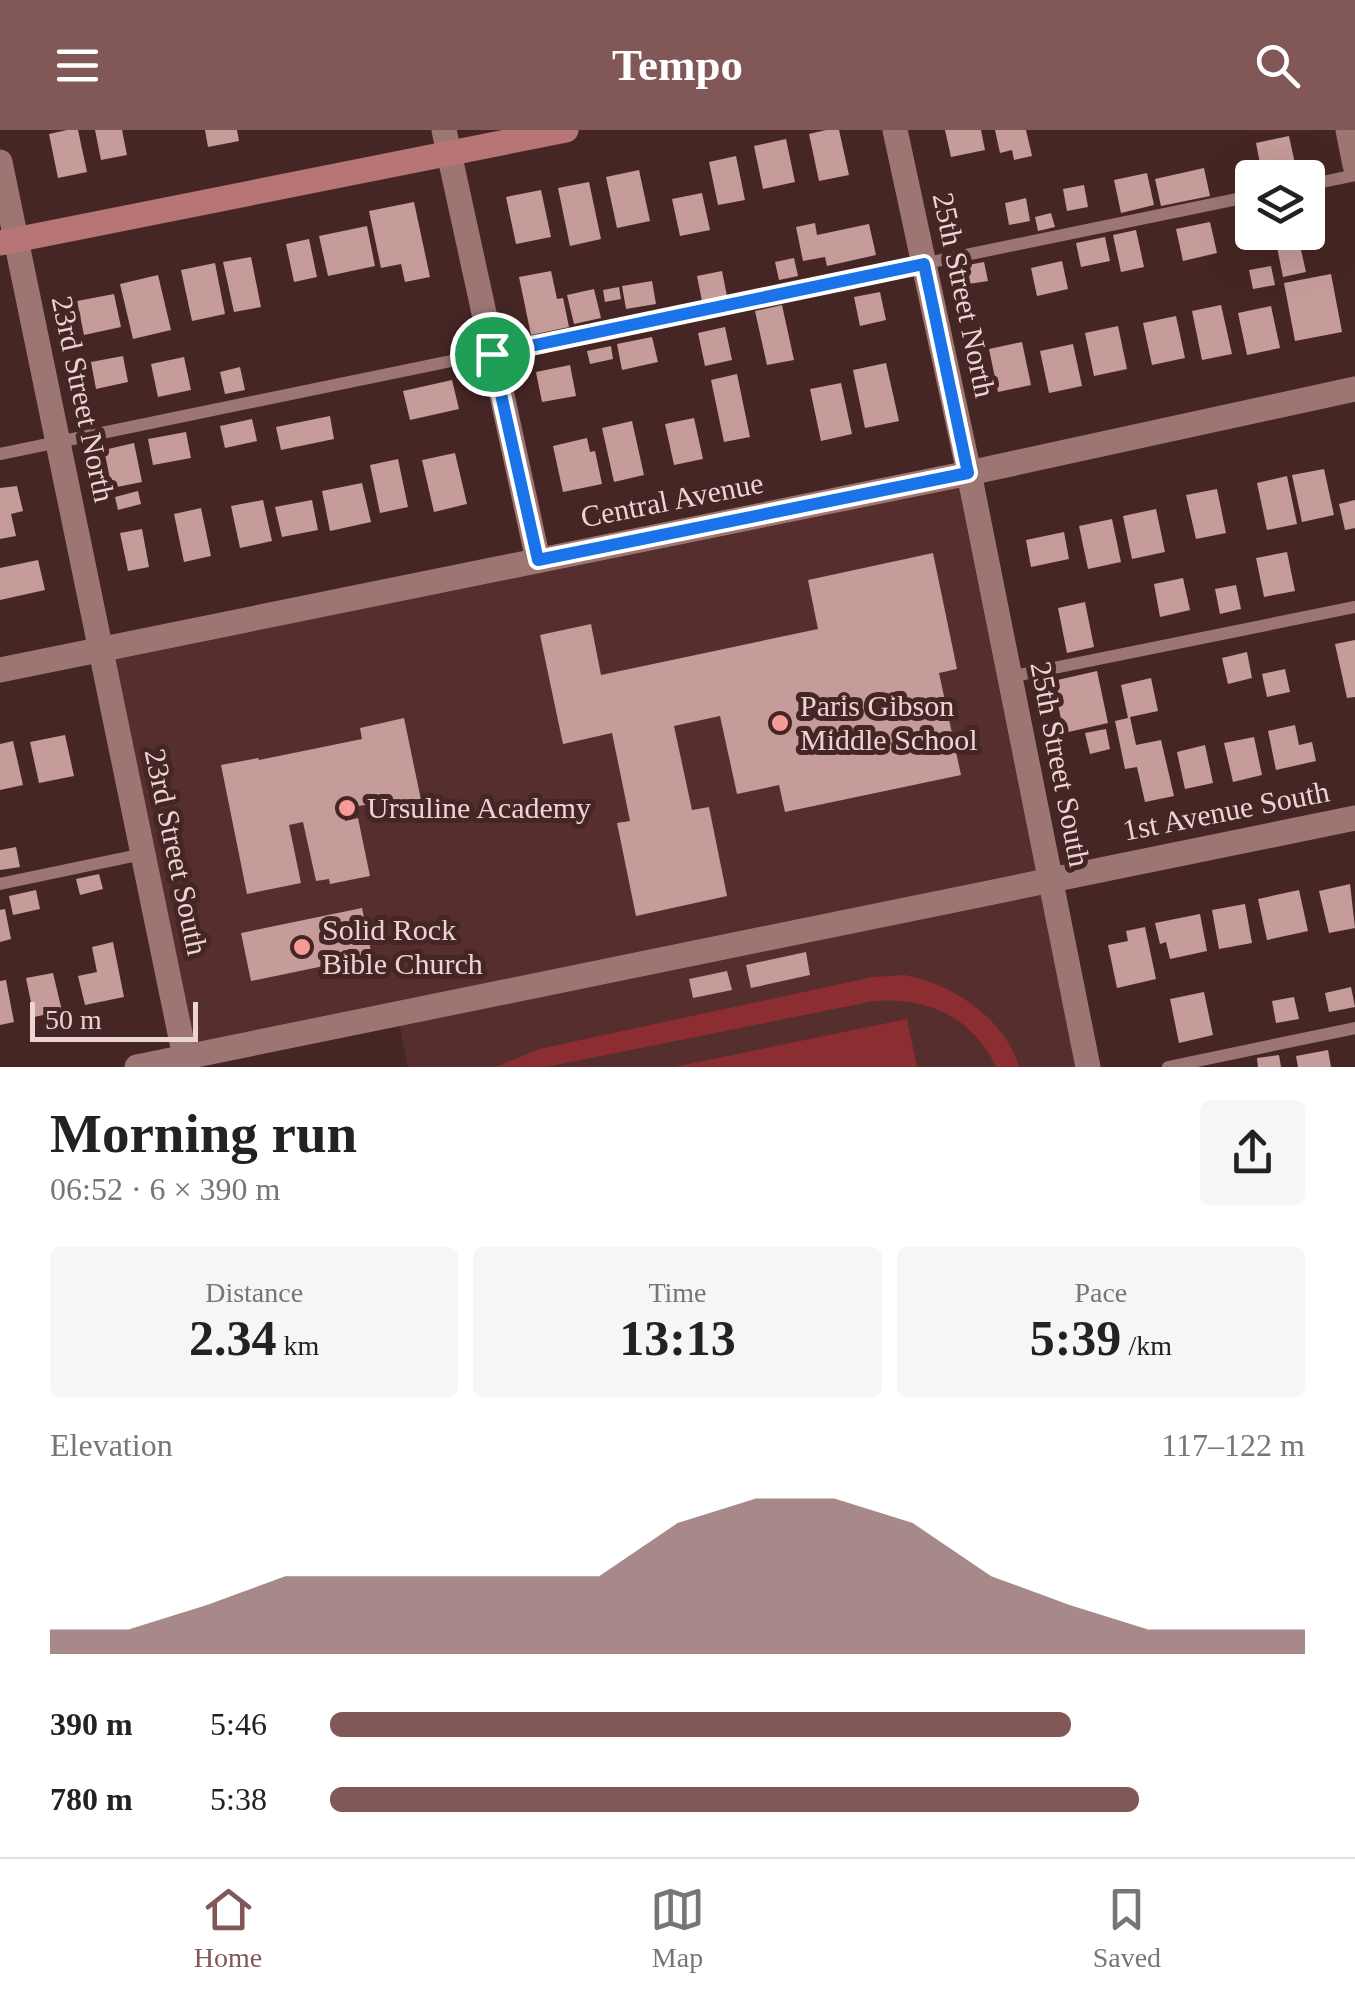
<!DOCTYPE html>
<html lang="en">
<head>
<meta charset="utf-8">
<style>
  body { margin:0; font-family:Georgia,serif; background:#f6f6f6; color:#222; height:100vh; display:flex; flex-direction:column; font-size:38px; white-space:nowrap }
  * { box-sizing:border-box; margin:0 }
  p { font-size:32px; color:#767676 }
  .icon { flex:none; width:55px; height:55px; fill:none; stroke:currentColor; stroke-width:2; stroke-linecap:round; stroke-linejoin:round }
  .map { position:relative; height:937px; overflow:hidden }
  .panel { display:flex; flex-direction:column; background:#fff; flex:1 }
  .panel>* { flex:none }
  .tools { position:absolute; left:1235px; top:30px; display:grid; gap:20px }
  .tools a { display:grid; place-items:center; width:90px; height:90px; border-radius:10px; background:#fff; box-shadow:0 10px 40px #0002; font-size:50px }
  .scale { position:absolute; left:30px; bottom:25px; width:168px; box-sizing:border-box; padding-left:10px; border:5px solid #ebd5d4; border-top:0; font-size:28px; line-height:35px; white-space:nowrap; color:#ebd5d4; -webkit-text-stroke:8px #462625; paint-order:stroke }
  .pin { position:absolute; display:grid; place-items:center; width:85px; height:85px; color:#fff; margin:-42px; border:5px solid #fff; border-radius:50%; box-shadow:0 2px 10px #0007 }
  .round { display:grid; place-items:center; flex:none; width:105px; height:105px; border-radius:10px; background:#f6f6f6 }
  .headline { display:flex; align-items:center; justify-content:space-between; height:170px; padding:0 50px }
  h1 { font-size:55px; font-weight:700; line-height:75px }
  .metrics { display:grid; grid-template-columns:repeat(3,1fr); gap:15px; height:170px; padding:10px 50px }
  .metrics div { display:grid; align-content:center; border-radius:10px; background:#f6f6f6; text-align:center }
  .metrics b { font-size:50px; font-weight:700 }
  .metrics small { font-size:28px; font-weight:400 }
  .metrics p { font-size:28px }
  .chart { height:280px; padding:20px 50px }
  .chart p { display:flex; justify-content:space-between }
  .chart svg { width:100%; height:180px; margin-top:10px; fill:#815857; opacity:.7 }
  ul { padding:0 50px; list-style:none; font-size:32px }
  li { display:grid; grid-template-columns:160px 120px 1fr; align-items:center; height:75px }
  li i { height:25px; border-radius:12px; background:#815857 }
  header { display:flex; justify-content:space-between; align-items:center; height:130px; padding:0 50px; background:#815857; color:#fff; font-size:45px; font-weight:700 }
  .dock { display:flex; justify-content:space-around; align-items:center; height:140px; border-top:2px solid #e0e0e0; background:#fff; font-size:28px; color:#767676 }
  .dock a { display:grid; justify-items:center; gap:5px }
  .dock .selected { color:#815857 }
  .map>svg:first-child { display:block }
  .built { fill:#562e2d }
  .green { fill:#8c2d31 }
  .building { fill:#c59c9a }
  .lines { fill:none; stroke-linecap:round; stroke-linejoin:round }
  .service { stroke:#9d7674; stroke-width:12 }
  .minor { stroke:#9d7674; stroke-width:25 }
  .tertiary { stroke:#9d7674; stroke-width:25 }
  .secondary { stroke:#b77675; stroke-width:25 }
  .route-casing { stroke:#fff; stroke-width:20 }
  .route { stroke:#1a73e8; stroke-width:12 }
  .poi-dot { fill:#f59b98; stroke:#462625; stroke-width:4 }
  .labels { text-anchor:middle; stroke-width:10; stroke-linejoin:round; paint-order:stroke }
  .street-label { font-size:30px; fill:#ebd5d4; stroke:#462625 }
  .poi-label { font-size:30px; fill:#ebd5d4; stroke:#462625; text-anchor:start }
</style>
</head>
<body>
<header><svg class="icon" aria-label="menu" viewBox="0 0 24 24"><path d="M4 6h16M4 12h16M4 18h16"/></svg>Tempo<svg class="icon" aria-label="search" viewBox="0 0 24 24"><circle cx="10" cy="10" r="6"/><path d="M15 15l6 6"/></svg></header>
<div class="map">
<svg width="1355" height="937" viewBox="0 0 1355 937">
  <rect width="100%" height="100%" fill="#462625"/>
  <path class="built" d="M969,343L1088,937H408L397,883L185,927L102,519Z"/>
  <path class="green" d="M905,845C952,854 1005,888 1019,937H996C973,887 927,867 874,871L546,937H496L539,919L873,847Z
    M907,889L917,937H674Z"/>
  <path class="building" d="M67,0H78L87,42L58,48L49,4Z
    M95,0H122L127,25L101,30Z
    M205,0H237L239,11L208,17Z
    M826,0H839L849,45L819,51L809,4Z
    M945,0H981L985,20L951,27Z
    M995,0H1026L1032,26L1014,30L1012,20L1000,23Z
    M1289,6L1298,48H1263L1256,13Z
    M786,9L795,52L763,59L754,16Z
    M736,26L745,70L718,75L709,32Z
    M1204,38L1210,66L1161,76L1155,49Z
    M639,40L650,91L617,98L606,47Z
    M1147,43L1154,75L1121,83L1114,50Z
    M589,52L601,109L570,116L558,58Z
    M1084,55L1088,77L1067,81L1063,59Z
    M541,60L551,107L516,114L506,67Z
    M702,63L710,100L680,106L672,69Z
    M1026,68L1030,91L1009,95L1005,73Z
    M1313,70L1319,99L1308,102V71Z
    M414,72L430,147L405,152L401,134L381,138L369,81Z
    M1051,83L1055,97L1038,101L1035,87Z
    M1210,92L1217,123L1183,131L1176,99Z
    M815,93L817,105L869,94L876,125L827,136L825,127L803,131L796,97Z
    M367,96L375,136L328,146L319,106Z
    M1136,100L1144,137L1121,142L1113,105Z
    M1274,102H1297L1306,142L1283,147Z
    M1105,107L1110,131L1081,137L1076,113Z
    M309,109L317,147L294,152L286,114Z
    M251,127L261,177L234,182L223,132Z
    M794,128L798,146L779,150L775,132Z
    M1062,131L1068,159L1037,166L1031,138Z
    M984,132L988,151L955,156L952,138Z
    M215,133L225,184L192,191L181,140Z
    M1271,136L1275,155L1253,159L1249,140Z
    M551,141L557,169L563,168L569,197L531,205L519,147Z
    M722,141L727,166L702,171L697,146Z
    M1331,144L1342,202L1295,211L1284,153Z
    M158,145L171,200L133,209L120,154Z
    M652,151L656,174L626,179L622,156Z
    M619,157L621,169L605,172L603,160Z
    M594,159L601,188L574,194L567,165Z
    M880,162L886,190L860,196L854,167Z
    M114,164L121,197L84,205L77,171Z
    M782,175L794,230L767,235L755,181Z
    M1221,175L1232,224L1202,230L1192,181Z
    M1271,176L1280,218L1247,225L1238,183Z
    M1176,186L1185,228L1152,235L1143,193Z
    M1118,196L1127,239L1094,246L1085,203Z
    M725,197L732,230L705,236L698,203Z
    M652,207L658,232L622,240L617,214Z
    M1022,212L1031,255L998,262L989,219Z
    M1073,214L1082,256L1049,263L1040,221Z
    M611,216L613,229L590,234L587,221Z
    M123,226L128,252L96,259L91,232Z
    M184,227L191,260L158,267L151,234Z
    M886,233L899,291L865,298L853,240Z
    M570,235L576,266L542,272L536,242Z
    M240,237L245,260L225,264L220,242Z
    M737,244L750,307L724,312L711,250Z
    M452,250L459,279L410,290L403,261Z
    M841,253L852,304L821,311L810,259Z
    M330,286L334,309L281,320L276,297Z
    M694,288L703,329L674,335L665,294Z
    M252,289L257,311L225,318L220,296Z
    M632,291L644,345L614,352L602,298Z
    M186,302L191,328L153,335L148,309Z
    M587,308L590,322L595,321L602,354L563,362L553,316Z
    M134,313L142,352L112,358L104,320Z
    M455,323L467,374L434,382L422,330Z
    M398,329L408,377L380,383L370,335Z
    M1324,339L1334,385L1302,392L1292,345Z
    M1287,346L1297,394L1267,400L1257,353Z
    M362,353L371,392L330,401L322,361Z
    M17,356L23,381L11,384L16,406L0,409V358Z
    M1217,359L1226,403L1196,409L1186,365Z
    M138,361L141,374L118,380L115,367Z
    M263,370L272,411L240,418L231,376Z
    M312,370L318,400L282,407L275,377Z
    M1355,370V398L1345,400L1339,374Z
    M201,378L211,426L184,432L174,384Z
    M1156,379L1165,422L1132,429L1123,386Z
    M1112,389L1121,432L1088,439L1079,396Z
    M142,399L149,437L128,441L120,403Z
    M1064,402L1069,429L1031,437L1026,410Z
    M1287,422L1295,461L1264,467L1256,428Z
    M933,423L957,539L939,543L961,645L785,682L779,655L737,664L720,586L674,596L692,680L709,677L727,766L636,786L617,693L630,691L612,603L563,614L540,505L591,494L601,545L818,499L808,450Z
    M38,430L45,460L0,470V438Z
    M1183,448L1190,480L1160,487L1154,454Z
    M1236,455L1241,479L1220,484L1215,459Z
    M1085,472L1094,517L1067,523L1058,478Z
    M1355,510V567L1347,568L1335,514Z
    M1247,522L1252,548L1228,554L1222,528Z
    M1285,539L1290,562L1267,567L1262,544Z
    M1097,541L1108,593L1064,603L1053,551Z
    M1151,548L1158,581L1130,587L1136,615L1161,610L1174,666L1145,672L1137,637L1125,639L1115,591L1128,588L1121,555Z
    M404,588L421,670L381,678L380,672L343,679L345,691L358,688L370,746L330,754L329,749L316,751L303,692L289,695L301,753L247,764L221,635L258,628L259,630L362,609L360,598Z
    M1295,595L1299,615L1312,612L1316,631L1276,640L1268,601Z
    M1106,599L1110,619L1090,624L1085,603Z
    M65,605L74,646L39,653L30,612Z
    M1254,607L1262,645L1233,652L1224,613Z
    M13,611L23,655L0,660V614Z
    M1205,615L1213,653L1185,659L1177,622Z
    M16,717L20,737L0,740V720Z
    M99,744L103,759L80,765L76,749Z
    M1350,754L1355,798L1329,803L1319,761Z
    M36,760L40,779L13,785L9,766Z
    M1299,760L1308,801L1267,810L1258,769Z
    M1245,774L1252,813L1219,819L1212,780Z
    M362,778L372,826L251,851L241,803Z
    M5,779L11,809L0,812V780Z
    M1200,784L1207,821L1170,829L1166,812L1160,814L1155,793Z
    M1145,797L1156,849L1117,858L1108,815L1128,811L1126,801Z
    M113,812L124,867L85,875L78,846L97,842L92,817Z
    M806,822L810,845L751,858L746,835Z
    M727,841L732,860L693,868L689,849Z
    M53,843L62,881L34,887L26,848Z
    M6,850L14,892L0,895V851Z
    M1351,857L1355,877L1329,882L1325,863Z
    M1204,862L1213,905L1179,913L1170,869Z
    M1294,867L1299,889L1276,893L1272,871Z
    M1328,920L1331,937H1298L1296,926Z
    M1279,925L1281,937H1258L1257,928Z"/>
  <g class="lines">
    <path class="service" d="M1308,55L1355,45
      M0,324L1252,66
      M1009,547L1355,477
      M0,754L143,724
      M1168,937L1355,898"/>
    <path class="minor" d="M444,0L538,430
      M0,32L187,937
      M137,937L1355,688"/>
    <path class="tertiary" d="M895,0L969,343L1088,937
      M1348,0L1355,35
      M0,540L969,343L1355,259"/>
    <path class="secondary" d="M0,113L566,0"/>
  </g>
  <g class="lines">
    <g class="route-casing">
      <path id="route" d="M924,134L968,343L538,430L492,224Z"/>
    </g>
    <use href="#route" class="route"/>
  </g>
  <g class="poi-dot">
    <circle cx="780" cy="593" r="10"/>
    <circle cx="347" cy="678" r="10"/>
    <circle cx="302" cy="817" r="10"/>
  </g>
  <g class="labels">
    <g class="street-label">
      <text transform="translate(964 165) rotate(78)" y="10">25th Street North</text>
      <text transform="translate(83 269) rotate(78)" y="10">23rd Street North</text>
      <text transform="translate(672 370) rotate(-11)" y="10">Central Avenue</text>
      <text transform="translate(1060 634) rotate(79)" y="10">25th Street South</text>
      <text transform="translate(1226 681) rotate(-11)" y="10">1st Avenue South</text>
      <text transform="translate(176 722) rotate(78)" y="10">23rd Street South</text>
    </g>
    <g class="poi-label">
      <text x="800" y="586">Paris Gibson<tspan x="800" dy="34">Middle School</tspan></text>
      <text x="367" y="688">Ursuline Academy</text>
      <text x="322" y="810">Solid Rock<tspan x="322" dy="34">Bible Church</tspan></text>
    </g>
  </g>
</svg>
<div class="tools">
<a><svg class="icon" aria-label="layers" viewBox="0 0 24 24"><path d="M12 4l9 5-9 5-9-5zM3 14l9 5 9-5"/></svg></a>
</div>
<div class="scale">50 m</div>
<div class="pin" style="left:492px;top:224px;background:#1e9e55"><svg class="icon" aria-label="arrive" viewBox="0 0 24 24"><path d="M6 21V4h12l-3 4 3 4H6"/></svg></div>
</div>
<section class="panel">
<div class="headline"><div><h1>Morning run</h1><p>06:52 · 6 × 390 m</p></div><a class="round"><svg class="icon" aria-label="share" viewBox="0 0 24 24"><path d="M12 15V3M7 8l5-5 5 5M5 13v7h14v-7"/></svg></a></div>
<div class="metrics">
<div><p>Distance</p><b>2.34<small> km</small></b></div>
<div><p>Time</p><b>13:13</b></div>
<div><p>Pace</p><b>5:39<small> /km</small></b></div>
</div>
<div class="chart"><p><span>Elevation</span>117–122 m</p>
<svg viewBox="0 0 160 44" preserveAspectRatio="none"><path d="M0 44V38L10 38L20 32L30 25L40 25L50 25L60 25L70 25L80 12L90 6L100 6L110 12L120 25L130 32L140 38L150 38L160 38V44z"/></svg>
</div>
<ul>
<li><b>390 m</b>5:46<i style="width:76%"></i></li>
<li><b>780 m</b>5:38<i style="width:83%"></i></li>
</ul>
</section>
<nav class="dock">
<a class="selected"><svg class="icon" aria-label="home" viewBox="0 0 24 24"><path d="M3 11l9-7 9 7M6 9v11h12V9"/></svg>Home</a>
<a><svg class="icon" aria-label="map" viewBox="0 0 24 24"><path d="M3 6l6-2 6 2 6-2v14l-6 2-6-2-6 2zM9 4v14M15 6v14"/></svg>Map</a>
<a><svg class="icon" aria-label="saved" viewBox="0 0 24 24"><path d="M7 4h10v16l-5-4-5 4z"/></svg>Saved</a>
</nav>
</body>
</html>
